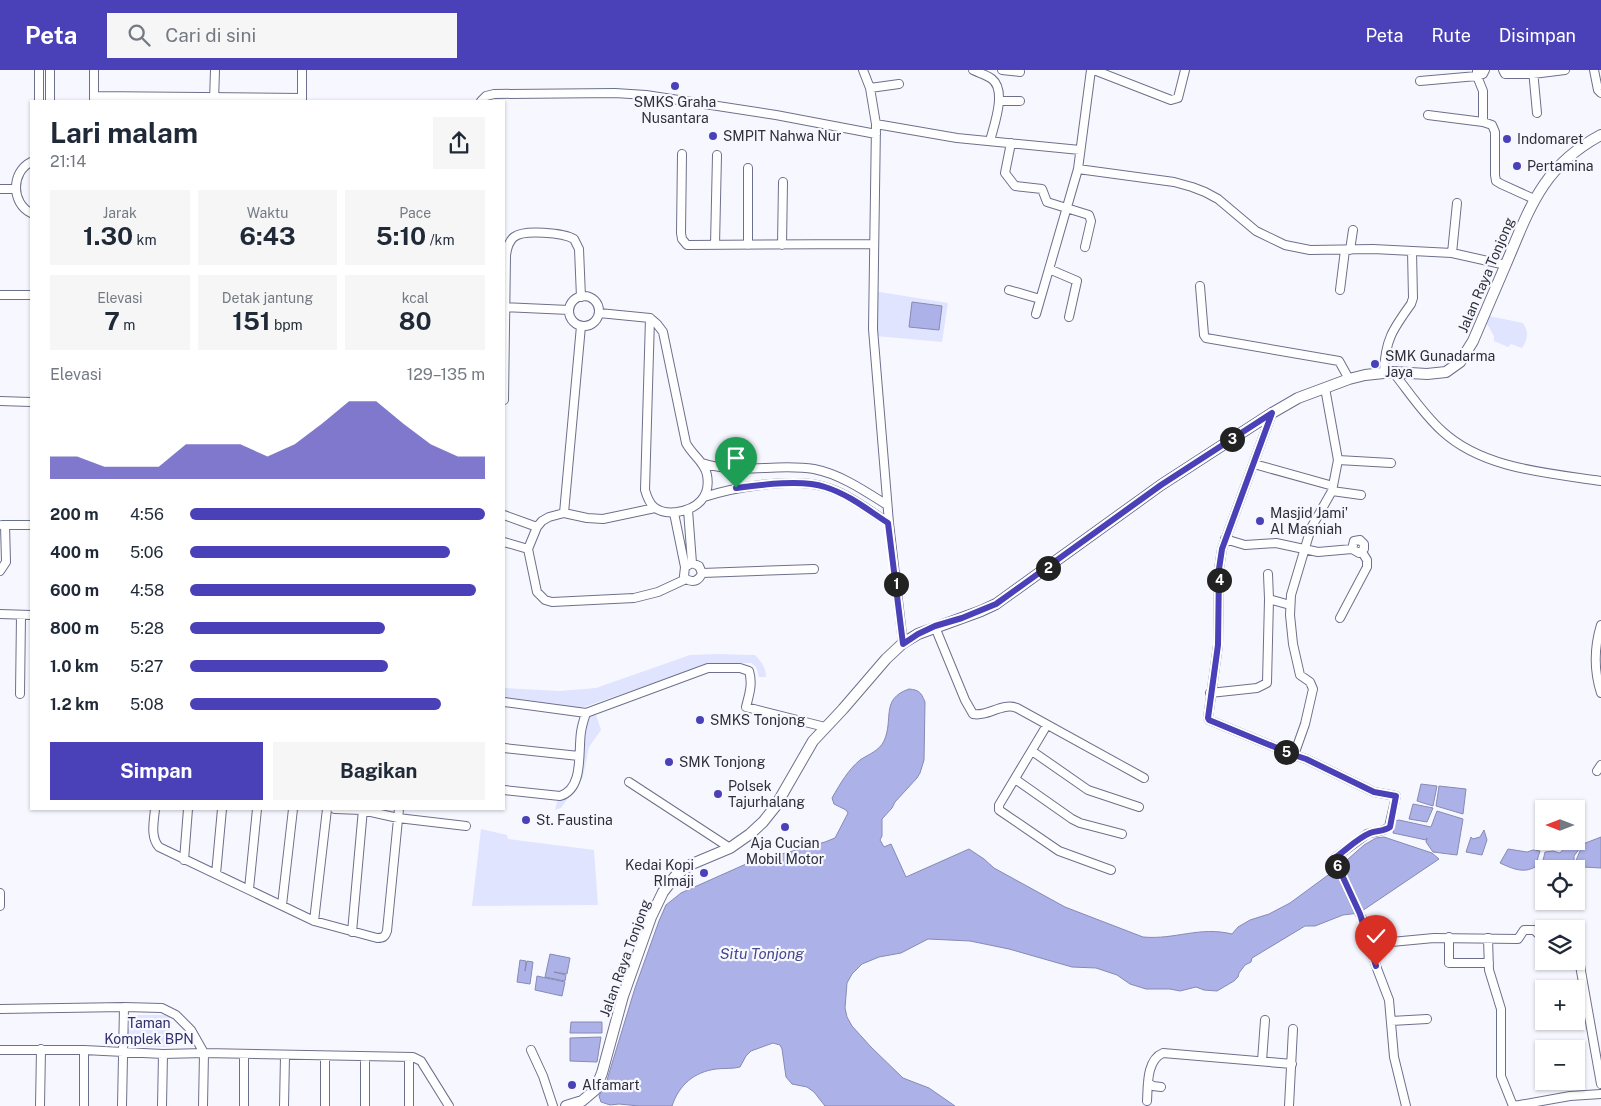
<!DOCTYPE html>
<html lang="id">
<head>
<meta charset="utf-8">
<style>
  body { margin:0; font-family:"Public Sans",sans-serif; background:#f6f6f7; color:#1f2937; height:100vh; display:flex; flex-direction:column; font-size:19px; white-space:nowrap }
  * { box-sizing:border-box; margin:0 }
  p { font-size:16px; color:#747a83 }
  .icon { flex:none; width:28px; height:28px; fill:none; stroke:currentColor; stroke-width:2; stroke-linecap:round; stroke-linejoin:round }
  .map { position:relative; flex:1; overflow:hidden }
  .drawer { position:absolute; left:30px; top:30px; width:475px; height:710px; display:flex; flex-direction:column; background:#fff; border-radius:0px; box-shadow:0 1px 4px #0004 }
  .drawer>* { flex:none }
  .needle { width:32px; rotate:270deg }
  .fabs { position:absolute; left:1535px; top:730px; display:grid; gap:10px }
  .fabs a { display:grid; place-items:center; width:50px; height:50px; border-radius:0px; background:#fff; box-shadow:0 1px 4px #0004; font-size:25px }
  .pin { position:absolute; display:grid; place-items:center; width:42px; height:42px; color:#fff; margin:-51px -21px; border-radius:50% 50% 50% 0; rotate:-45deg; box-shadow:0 0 5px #0007 }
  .pin .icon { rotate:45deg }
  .km { position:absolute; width:25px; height:25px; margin:-12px; border-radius:50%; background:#222; color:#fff; font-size:14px; line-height:25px; text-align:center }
  .round { display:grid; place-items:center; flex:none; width:52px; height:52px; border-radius:0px; background:#f6f6f7 }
  .overview { display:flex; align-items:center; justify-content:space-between; height:85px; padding:0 20px }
  h1 { font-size:28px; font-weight:700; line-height:38px }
  .figures { display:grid; grid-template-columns:repeat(3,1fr); gap:8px; height:85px; padding:5px 20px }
  .figures div { display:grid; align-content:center; border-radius:0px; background:#f6f6f7; text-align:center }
  .figures b { font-size:25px; font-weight:700 }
  .figures small { font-size:14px; font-weight:400 }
  .figures p { font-size:14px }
  .chart { height:140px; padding:10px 20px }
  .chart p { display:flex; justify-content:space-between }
  .chart svg { width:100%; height:90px; margin-top:5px; fill:#4a40b7; opacity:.7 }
  .action { display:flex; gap:10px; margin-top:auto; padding:10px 20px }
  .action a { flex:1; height:58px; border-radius:0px; background:#4a40b7; color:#fff; font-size:20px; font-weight:700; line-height:58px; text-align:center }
  .action a+a { background:#f6f6f7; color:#1f2937 }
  ul { padding:0 20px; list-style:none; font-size:16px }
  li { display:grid; grid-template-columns:80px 60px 1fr; align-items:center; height:38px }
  li i { height:12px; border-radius:6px; background:#4a40b7 }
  header { display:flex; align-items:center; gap:30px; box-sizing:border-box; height:70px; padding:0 25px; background:#4a40b7; color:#fff }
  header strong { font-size:24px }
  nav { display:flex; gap:28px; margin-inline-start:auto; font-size:18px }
  .search { width:350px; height:45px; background:#f6f6f7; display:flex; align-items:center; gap:12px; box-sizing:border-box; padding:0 18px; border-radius:0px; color:#747a83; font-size:19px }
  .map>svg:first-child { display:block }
  .green { fill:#e0e4fe }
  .water { fill:#acb1e8; stroke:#868ab4 }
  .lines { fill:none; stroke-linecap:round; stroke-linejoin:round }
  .minor-casing { stroke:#6d708c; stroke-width:10 }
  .secondary-casing { stroke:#6d708c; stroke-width:12 }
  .minor { stroke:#fff; stroke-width:8 }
  .secondary { stroke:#fff; stroke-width:10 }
  .route-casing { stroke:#fff; stroke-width:10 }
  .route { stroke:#4a40b7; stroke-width:6 }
  .poi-dot { fill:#4a40b7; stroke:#f7f8ff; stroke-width:2 }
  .labels { text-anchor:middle; stroke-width:4.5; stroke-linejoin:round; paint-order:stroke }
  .poi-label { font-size:14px; fill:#2e2f3b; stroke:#f7f8ff; text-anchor:start }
  .street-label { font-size:14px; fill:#2e2f3b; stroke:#f7f8ff }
  .park-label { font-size:14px; fill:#2f2d6d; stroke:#f7f8ff }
  .water-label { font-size:15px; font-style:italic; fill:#48498c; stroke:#f7f8ff }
</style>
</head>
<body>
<header>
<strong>Peta</strong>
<div class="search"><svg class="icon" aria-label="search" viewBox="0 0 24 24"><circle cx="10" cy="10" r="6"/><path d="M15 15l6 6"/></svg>Cari di sini</div>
<nav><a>Peta</a><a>Rute</a><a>Disimpan</a></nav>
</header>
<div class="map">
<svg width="1601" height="1036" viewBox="0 0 1601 1036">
  <rect width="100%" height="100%" fill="#f7f8ff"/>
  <path class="green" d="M874,221L948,233L942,272L876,266Z
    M1489,246L1523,253C1529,262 1528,269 1522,278L1511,274L1508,277L1494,271V266L1487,254Z
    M716,584L755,585C761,591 766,598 766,607H759L756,597L751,593H712L581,638L504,630V618L559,621L596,618L690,585Z
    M595,642L601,660L589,677L583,707L561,738L555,740L558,728H562L582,698L588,646Z
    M481,759L507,765L508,769L594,780L598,835L472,836Z
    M128,945H170L169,977L127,976Z"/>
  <path class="water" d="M912,232L942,236L939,260L909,257Z
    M909,619C919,620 921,622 925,632L924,690L920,703L917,708L895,732L892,738L882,749V766L880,770L884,777L891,774L906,807L969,779L984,789L994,798L1065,837L1143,867C1175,870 1199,856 1232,864L1238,857L1250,850L1269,844L1290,833L1339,797L1364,775L1376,768L1384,767L1432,783L1439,789L1359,843L1343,845L1315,856H1305L1252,888L1251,892L1245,895L1239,903L1238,907L1234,911L1217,921L1204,920L1196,917L1180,921L1170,919H1146L1130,914L1117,905L1096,898L1072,897L1009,879L970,871L928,869L901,883L879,887L862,894L852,904L847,913L845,938L847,947L852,956L871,977L903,1008L929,1018L955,1036H825L814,1022L807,1017L792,1014L786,1007L782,979L780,975L773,973L751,981L746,986L740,997C733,999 724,998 716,999C694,1002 679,1015 672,1036H639L619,1034L610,1035L601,1032L599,1026L607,1010L635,918L659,851L666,835L681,823L746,794L825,772L835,768L848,743L846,740L834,734L832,728C840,714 848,700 860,690C869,684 879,681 884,671C894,649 880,629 909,619Z
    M1421,714L1437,716L1433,736L1417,731Z
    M1439,716L1466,719L1463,744L1436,736Z
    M1413,734L1433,738L1427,752L1409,749Z
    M1437,741L1463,749L1457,785L1433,782L1426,772L1427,768L1426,770L1393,763L1395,751L1399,750L1431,757Z
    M1484,760L1487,770L1482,785L1466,782L1471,767L1473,769L1480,767Z
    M1601,767V798L1565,796L1558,798L1551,794L1542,795L1545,782L1553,781L1560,783L1566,776L1580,778L1574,786V795L1583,774Z
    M1508,779L1527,782L1533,780L1540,781L1535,797C1523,804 1511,798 1500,793Z
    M550,884L570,888L567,904L554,902L566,905L565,911L545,907Z
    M520,890L526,891L525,901L527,891L533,892L530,914L517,912Z
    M537,906L565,912L562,926L535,920Z
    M571,952H602V963H570Z
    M601,967L597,992L570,991V968Z"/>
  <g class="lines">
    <g class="minor-casing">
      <path id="minor" d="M863,0L870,18L876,54L873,259L889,453L903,573
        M973,0C979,3 987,5 992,9C1007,21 994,55 990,71
        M1002,0L1020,2
        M1094,0L1171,30L1178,28L1185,0
        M1477,0V6L1483,21V52L1492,55L1495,62V105L1496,111L1501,114L1534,129
        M1503,0L1505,4H1533L1565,0
        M1533,0L1537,43
        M1594,0L1598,20L1601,23
        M1420,11L1477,6L1483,4L1485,0
        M870,18L899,14
        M94,26L302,28
        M94,29V0
        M39,31V0
        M50,31V0
        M214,31L215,0
        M302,31V0
        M481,31L486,26L494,24L615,23L646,25L776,45L876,64
        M999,31H1020
        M1428,45L1483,52
        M876,54L957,68L1080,80
        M1011,73L1005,103L1015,116L1042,119L1047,132L1089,145L1091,151L1085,177
        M682,84L681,163L682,169L687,175L873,174
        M31,92C11,102 11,133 31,143
        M1078,99L1174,112L1192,117L1205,122L1218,129L1256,161L1285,175L1310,180L1373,179L1452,183L1506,195
        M0,119H15
        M715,175L717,85
        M748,175V98
        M782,175L783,112
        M1350,180L1353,160
        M1452,183L1457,133
        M1049,199L1077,211L1069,247
        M1200,216L1204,265L1206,268L1339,291L1349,309
        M1009,220L1040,229
        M1340,220L1345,180
        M0,225H31
        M569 241a15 15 0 1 1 30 0a15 15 0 1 1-30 0Z
        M505,237L569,240
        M599,243L650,248L657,254L663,262L686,373C692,385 705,392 707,405C711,427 697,439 677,442C669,443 660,442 654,437C649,433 647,427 645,420L650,248
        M1036,244L1078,99L1091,0
        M1384,302C1385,270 1393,259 1411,234L1413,228L1412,181
        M1393,302C1409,322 1423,344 1442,361C1483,399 1548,403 1601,411
        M504,330L506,185C507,178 509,171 514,167C524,159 564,163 574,169L579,179L581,227
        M0,331L31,332
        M1272,343L1222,479L1219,499L1218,575L1208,648L1209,650L1294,685L1306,689L1374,722L1396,726L1389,757C1383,762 1375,761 1367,764L1336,787L1335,790L1363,851L1376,896L1389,930L1394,987L1406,1036
        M1338,390L1391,393
        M702,393C739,405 777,393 814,399C840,404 865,421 887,435
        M1254,394L1333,416
        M1332,421L1361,425
        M704,427C735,417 790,408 822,416C846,422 868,440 889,453
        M655,438L603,449L587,448L564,443L549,447L542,451L537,457L528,479L537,522L545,530L552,532L634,528L658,522L686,509C693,513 699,511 702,503L699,496L692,493L685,497L684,506L686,509
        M688,440L692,493
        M564,443L581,256
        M674,443L685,497
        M504,445L537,457
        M2,455H31
        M1225,469L1245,475L1276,473L1318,482L1352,479L1359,483L1364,479V474L1360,470L1354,471L1352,479
        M504,472L528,479
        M0,501L6,492L5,455
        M702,503L814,499
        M1269,529L1290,535
        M0,544L31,545
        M1340,548L1367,497V490L1362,482
        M1601,555C1594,578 1594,601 1601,623
        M935,557L965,630L973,644C988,647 1002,632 1017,638L1144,708
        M1210,623L1257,618L1267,613L1269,529L1268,504
        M20,624L21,545
        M504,632L586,643
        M1047,655L999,735V740L1059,781L1111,800
        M504,678L579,686
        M1032,681L1088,720L1139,737
        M1294,685L1305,654L1313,619L1310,612L1300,605L1293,574L1290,545L1291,525L1311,458L1332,421L1338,390L1325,318
        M1597,701L1601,695
        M1015,709L1072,749L1080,753L1122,764
        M629,712L730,778
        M504,720L560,726C584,719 578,682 581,662C582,655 584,649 586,643L708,598H740L749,601C753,614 749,625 746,637L825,657
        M155,739C154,751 150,767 159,777L314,851L377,868C383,868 385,867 387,861L399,739
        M335,739L362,740L398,748L466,756
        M184,790L188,739
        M216,804L222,739
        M249,819L257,739
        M0,823V836
        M282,835L293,739
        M314,851L327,739
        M352,862L363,739
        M1449,867V893H1489
        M1488,868L1489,900L1501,939V1006L1513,1036
        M1576,873L1601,1014
        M1370,874L1434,868L1518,869L1524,860H1534L1544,869
        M124,937L162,938L176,945L191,960L204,983L203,1036
        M0,939L124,937L122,1036
        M1391,951L1427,949
        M0,980H84L163,984L204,983L413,987L421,991L449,1036
        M531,980L543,1006L553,1036
        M325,986V1036
        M1262,991L1265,950
        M1148,1013L1153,1016L1161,1017
        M1147,1031C1148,1017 1146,990 1163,983L1292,994
        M40,1036L41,979
        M84,1036V980
        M162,1036L163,984
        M244,1036V985
        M284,1036L285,986
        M365,1036V987
        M409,1036V988
        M1289,1036L1293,959
        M1514,1036L1570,1026L1601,1024"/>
    </g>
    <g class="secondary-casing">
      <path id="secondary" d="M566,1036L582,1031L595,1020L602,1003L623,926L651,847L663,822L677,804L692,794L730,778L750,764L763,752L775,737L813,671L843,639L886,589L903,573L918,564L981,541L996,534L1161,415L1272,343L1298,328L1349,309L1365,305L1393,302L1427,304L1446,302L1460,292L1473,271C1484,245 1495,220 1506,194C1530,137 1543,96 1601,65"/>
    </g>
    <use href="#minor" class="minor"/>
    <use href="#secondary" class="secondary"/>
  </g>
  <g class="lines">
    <g class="route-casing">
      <path id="route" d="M736,418C759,415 802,409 825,417C848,424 868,440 888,453L903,574L918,564L935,556L962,548L996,534L1161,415L1272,343L1222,479L1219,499L1218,575L1208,648L1209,650L1294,685L1306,689L1374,722L1396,726L1390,757C1383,762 1377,760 1370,763C1358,768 1347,779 1336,787L1335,790L1360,844L1376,896"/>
    </g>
    <use href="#route" class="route"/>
  </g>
  <g class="poi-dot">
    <circle cx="675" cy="16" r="5"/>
    <circle cx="713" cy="66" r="5"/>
    <circle cx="1507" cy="69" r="5"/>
    <circle cx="1517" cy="96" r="5"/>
    <circle cx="1375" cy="294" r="5"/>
    <circle cx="1260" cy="451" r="5"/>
    <circle cx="700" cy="650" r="5"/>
    <circle cx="669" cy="692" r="5"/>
    <circle cx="718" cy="724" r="5"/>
    <circle cx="526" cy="750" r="5"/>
    <circle cx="785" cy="757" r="5"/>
    <circle cx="704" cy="803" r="5"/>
    <circle cx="572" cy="1015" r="5"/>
  </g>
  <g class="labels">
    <g class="poi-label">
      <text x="675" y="37" text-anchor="middle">SMKS Graha<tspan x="675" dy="16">Nusantara</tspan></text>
      <text x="723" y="71">SMPIT Nahwa Nur</text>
      <text x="1517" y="74">Indomaret</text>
      <text x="1527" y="101">Pertamina</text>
      <text x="1385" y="291">SMK Gunadarma<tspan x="1385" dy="16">Jaya</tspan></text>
      <text x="1270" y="448">Masjid Jami'<tspan x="1270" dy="16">Al Masniah</tspan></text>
      <text x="710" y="655">SMKS Tonjong</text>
      <text x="679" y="697">SMK Tonjong</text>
      <text x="728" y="721">Polsek<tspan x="728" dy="16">Tajurhalang</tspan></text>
      <text x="536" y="755">St. Faustina</text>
      <text x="785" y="778" text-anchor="middle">Aja Cucian<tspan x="785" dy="16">Mobil Motor</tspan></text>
      <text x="694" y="800" text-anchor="end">Kedai Kopi<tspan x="694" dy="16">RImaji</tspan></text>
      <text x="582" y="1020">Alfamart</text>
    </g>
    <g class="street-label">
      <text transform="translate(1486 205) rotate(-67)" y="5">Jalan Raya Tonjong</text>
      <text transform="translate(625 888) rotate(-70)" y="5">Jalan Raya Tonjong</text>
    </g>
    <g class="park-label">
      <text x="149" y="958">Taman<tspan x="149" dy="16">Komplek BPN</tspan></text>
    </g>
    <g class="water-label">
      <text x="762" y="889">Situ Tonjong</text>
    </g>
  </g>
</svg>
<div class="fabs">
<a><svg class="needle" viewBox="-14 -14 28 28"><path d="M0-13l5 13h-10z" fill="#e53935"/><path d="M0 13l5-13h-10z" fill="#747a83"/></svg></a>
<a><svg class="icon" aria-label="locate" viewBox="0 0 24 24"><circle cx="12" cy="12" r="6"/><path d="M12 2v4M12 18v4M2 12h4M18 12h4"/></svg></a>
<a><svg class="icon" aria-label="layers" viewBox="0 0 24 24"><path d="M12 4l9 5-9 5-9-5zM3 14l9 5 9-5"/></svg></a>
<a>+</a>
<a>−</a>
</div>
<div class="pin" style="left:736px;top:418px;background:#1e9e55"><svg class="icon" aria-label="arrive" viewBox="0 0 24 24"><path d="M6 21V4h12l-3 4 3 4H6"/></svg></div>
<div class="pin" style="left:1376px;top:896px;background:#d93025"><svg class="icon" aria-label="check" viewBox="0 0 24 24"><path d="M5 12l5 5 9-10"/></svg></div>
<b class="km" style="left:896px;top:514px">1</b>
<b class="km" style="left:1048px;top:498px">2</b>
<b class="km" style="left:1232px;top:369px">3</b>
<b class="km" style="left:1219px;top:510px">4</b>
<b class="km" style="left:1286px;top:682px">5</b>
<b class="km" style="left:1337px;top:796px">6</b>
<section class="drawer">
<div class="overview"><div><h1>Lari malam</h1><p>21:14</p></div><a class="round"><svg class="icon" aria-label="share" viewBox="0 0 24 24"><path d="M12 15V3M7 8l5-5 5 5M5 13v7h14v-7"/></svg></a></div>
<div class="figures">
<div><p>Jarak</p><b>1.30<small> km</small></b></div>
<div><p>Waktu</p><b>6:43</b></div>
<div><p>Pace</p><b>5:10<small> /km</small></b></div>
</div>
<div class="figures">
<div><p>Elevasi</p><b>7<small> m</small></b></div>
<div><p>Detak jantung</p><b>151<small> bpm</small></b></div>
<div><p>kcal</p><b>80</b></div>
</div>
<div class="chart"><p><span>Elevasi</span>129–135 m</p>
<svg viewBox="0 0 160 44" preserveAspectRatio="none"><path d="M0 44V33L10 33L20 38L30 38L40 38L50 27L60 27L70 27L80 33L90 27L100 17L110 6L120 6L130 17L140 27L150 33L160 33V44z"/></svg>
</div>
<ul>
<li><b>200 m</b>4:56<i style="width:100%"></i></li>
<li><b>400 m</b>5:06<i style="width:88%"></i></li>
<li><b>600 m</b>4:58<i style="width:97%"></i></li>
<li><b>800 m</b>5:28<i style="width:66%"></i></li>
<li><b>1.0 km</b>5:27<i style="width:67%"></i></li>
<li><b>1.2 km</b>5:08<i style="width:85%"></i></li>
</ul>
<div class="action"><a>Simpan</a><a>Bagikan</a></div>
</section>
</div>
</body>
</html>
